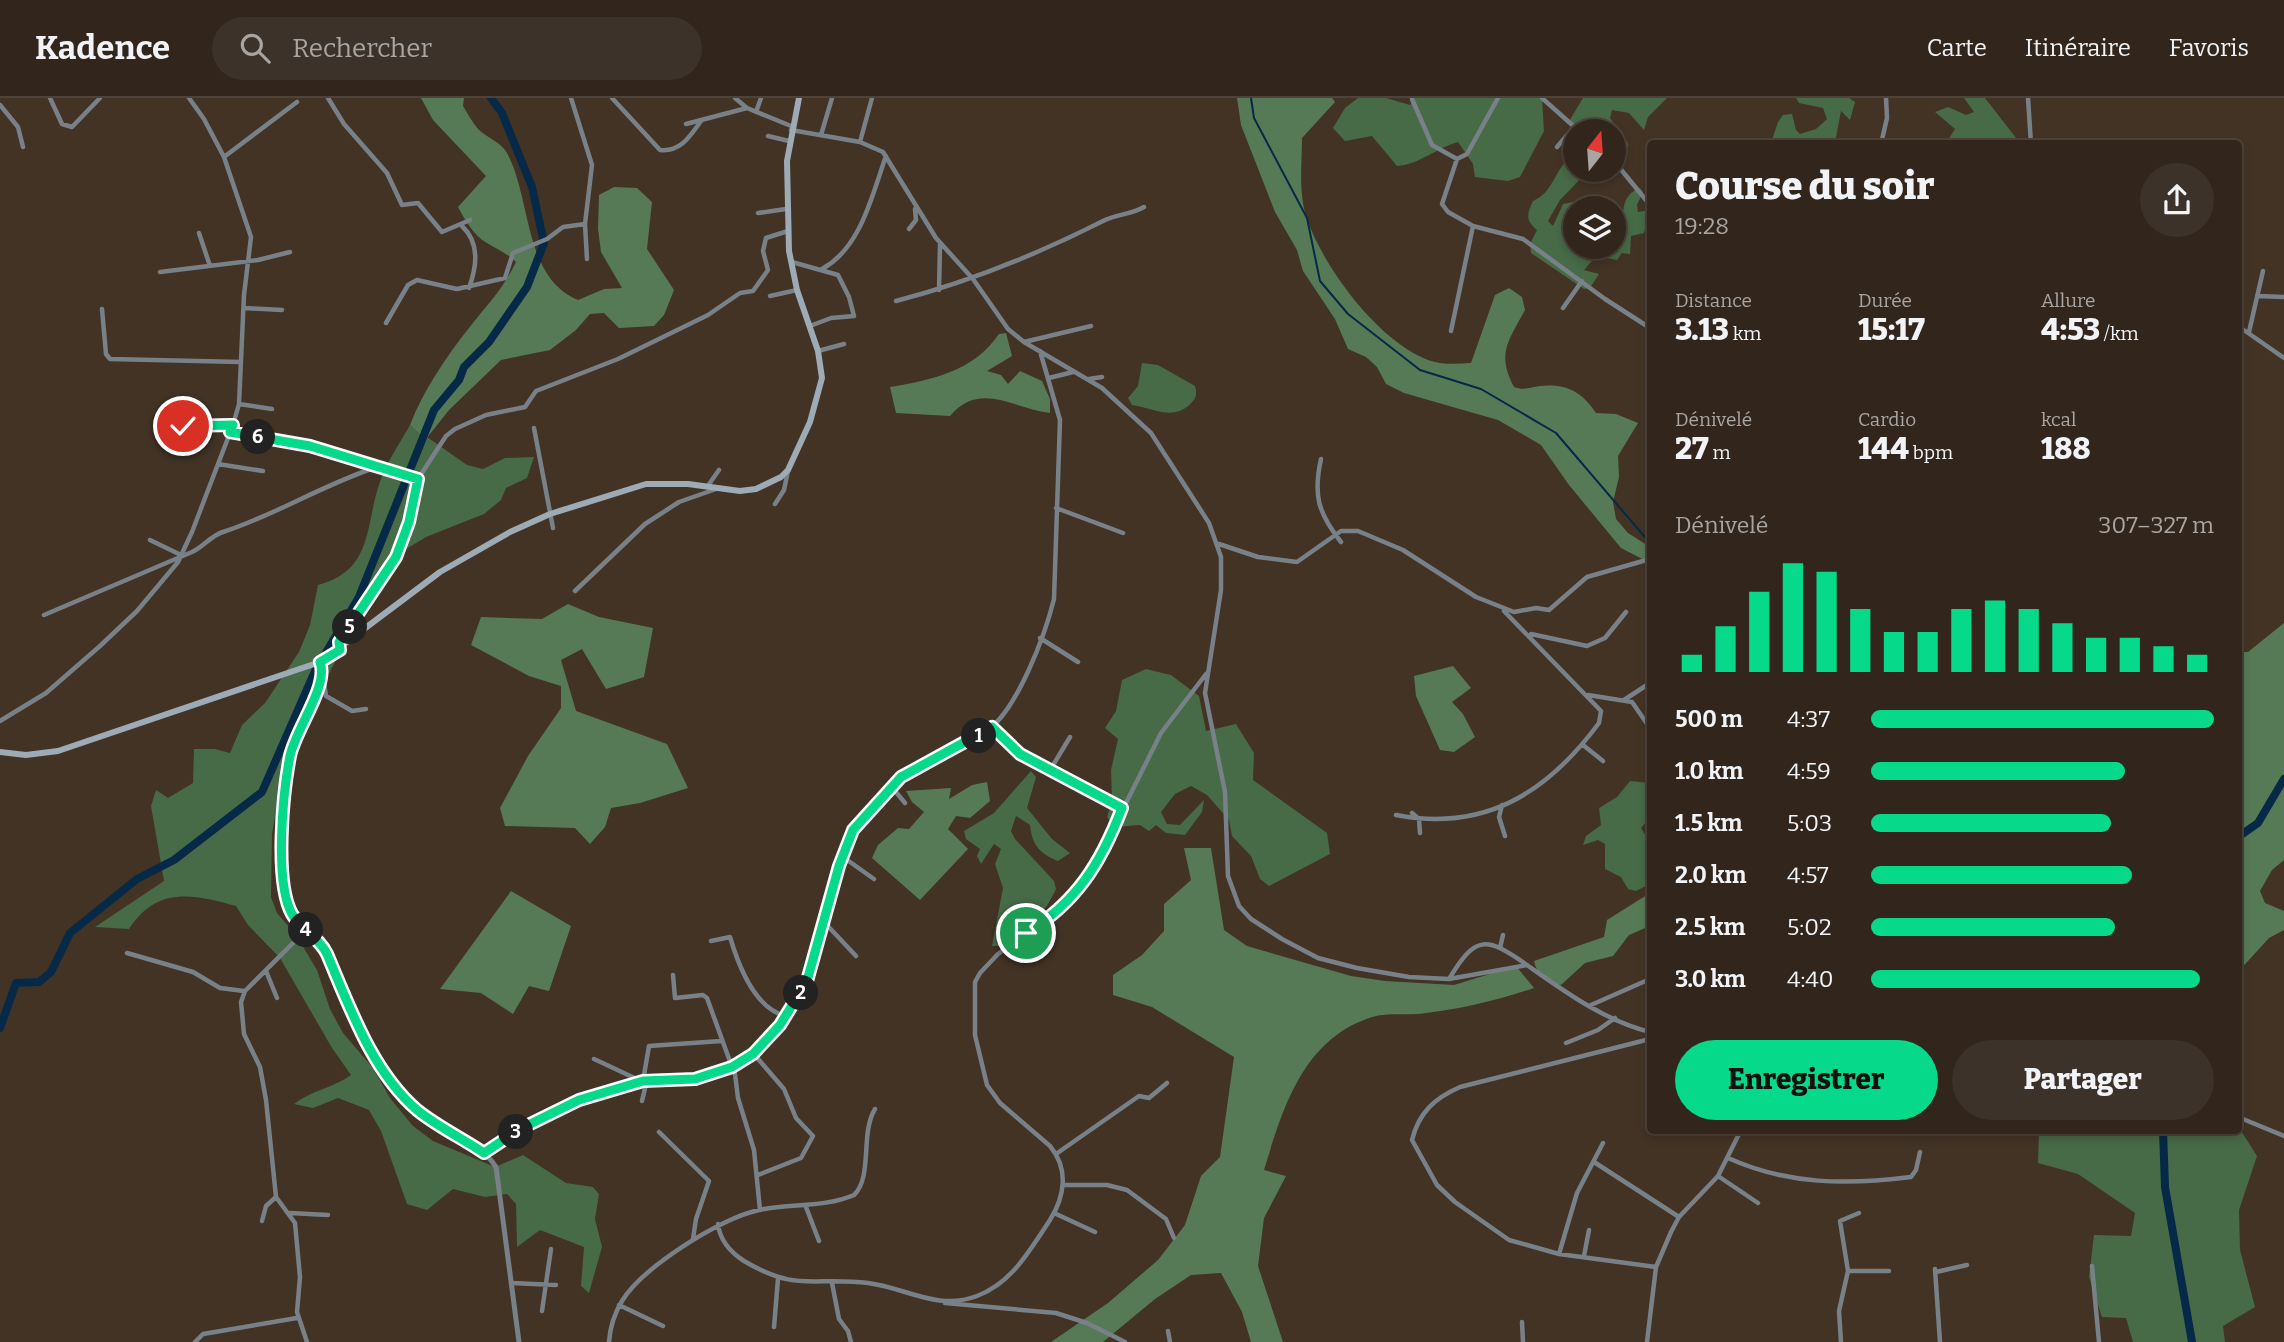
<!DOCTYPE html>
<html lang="fr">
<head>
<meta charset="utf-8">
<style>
  body { margin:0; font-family:Bitter,serif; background:#3d3229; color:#f1f3f6; height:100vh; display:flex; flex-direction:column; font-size:26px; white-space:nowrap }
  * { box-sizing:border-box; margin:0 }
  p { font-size:23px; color:#a8a5a3 }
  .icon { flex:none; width:38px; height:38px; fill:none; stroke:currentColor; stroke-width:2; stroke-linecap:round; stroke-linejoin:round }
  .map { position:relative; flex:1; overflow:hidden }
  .side { position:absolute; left:1647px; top:42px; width:595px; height:994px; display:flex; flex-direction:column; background:#32261c; border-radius:7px; box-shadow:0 4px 10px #0003,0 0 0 2px #4d433b }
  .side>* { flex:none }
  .needle { width:46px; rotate:17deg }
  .buttons { position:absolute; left:1563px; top:21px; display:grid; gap:14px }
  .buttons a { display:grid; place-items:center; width:63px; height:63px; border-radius:50%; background:#32261c; box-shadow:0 4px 10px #0003,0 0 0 2px #4d433b; font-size:35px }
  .pin { position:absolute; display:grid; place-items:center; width:60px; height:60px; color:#fff; margin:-30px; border:4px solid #fff; border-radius:50%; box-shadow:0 2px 7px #0007 }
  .km { position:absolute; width:35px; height:35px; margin:-18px; border-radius:50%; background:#222; color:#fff; font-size:19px; line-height:35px; text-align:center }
  .round { display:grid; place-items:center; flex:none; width:74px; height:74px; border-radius:37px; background:#3d3229 }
  .headline { display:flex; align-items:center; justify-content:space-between; height:119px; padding:0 28px }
  h1 { font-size:38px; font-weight:800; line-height:52px }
  .metrics { display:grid; grid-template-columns:repeat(3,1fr); gap:10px; height:119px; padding:7px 28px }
  .metrics div { display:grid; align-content:center }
  .metrics b { font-size:30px; font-weight:800 }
  .metrics small { font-size:19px; font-weight:400 }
  .metrics p { font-size:19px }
  .chart { height:196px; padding:14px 28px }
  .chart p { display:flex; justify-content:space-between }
  .chart svg { width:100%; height:126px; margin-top:7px; stroke:#07d98b; stroke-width:6 }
  .primary-button { display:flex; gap:14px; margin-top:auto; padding:14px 28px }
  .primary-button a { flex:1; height:80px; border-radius:42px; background:#07d98b; color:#111; font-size:28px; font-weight:800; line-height:80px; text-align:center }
  .primary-button a+a { background:#3d3229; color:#f1f3f6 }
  ul { padding:0 28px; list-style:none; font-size:23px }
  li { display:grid; grid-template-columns:112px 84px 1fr; align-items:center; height:52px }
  li i { height:18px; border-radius:9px; background:#07d98b }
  header { display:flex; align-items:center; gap:42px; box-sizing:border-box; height:98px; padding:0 35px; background:#32261c; border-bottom:2px solid #4d433b }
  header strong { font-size:33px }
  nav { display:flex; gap:38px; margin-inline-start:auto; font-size:24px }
  .search { width:490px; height:63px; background:#3d3229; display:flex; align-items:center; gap:18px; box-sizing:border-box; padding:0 24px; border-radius:38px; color:#a8a5a3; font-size:26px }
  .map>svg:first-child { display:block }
  .green { fill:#476a47 }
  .forest { fill:#567a56 }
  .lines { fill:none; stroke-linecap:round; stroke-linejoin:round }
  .stream { stroke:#062947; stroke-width:2 }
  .river { stroke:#062947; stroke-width:8 }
  .minor { stroke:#798188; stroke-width:4.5 }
  .tertiary { stroke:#798188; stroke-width:5 }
  .secondary { stroke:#9dabb6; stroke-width:6 }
  .route-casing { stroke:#fff; stroke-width:14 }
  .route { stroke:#07d98b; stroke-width:9 }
</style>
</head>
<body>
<header>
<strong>Kadence</strong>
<div class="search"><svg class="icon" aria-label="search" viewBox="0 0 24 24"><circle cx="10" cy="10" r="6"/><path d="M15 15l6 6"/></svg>Rechercher</div>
<nav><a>Carte</a><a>Itinéraire</a><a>Favoris</a></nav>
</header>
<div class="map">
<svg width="2284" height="1244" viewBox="0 0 2284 1244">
  <rect width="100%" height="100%" fill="#423325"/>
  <path class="green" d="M1358,0H1386L1410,7L1414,0H1542L1544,33L1520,79L1508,83L1475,79L1473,66L1458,44C1436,50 1421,66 1397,68L1372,38L1345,43L1333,30L1345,10Z
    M1583,0H1667L1648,19L1644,32L1629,15L1612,12L1610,20L1628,45V49L1614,55V33H1576L1568,25Z
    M1796,0H1849L1855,4L1850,22L1841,13L1835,45H1771L1778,24L1783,17L1792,16L1796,32L1800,36L1816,31L1827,21L1823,10L1799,5Z
    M1964,0H1985L2020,45H1946L1955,31L1935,14L1948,9L1966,17L1974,14Z
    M1575,56V72H1589L1560,102L1548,123L1553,128L1563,106L1578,103L1579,110H1575V149H1614V124L1615,131L1622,130C1623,113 1622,96 1640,90L1643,94L1637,107L1638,114L1650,112L1644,135L1631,138L1630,156L1622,155L1617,162L1596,158L1584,172L1599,176L1590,190L1584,191L1531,155L1530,146L1537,132C1525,122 1527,116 1533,103C1555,94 1555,67 1575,56Z
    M1142,265L1158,267L1195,288C1198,298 1195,302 1188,308C1172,322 1152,310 1132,307L1128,300L1138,288Z
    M410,327L467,367L483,371L505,360L534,359L527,380L506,390L501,402L484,416L426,439L401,454L372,491L285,662L272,736L271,799L277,815L296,837L317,872L330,911L343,935L373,970L390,1000L413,1028L433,1043L495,1069L523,1057L566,1085L593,1089L599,1096L595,1121L602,1149L589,1195L581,1188L584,1149L540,1132L517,1149L516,1106L507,1096L485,1099L453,1091L427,1112L407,1106L381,1033L369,1012L338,1000L313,1010L294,1006C312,992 333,990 351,977L332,950L280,860L248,827L236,808C193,796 157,788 129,831L95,829L164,783L151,708L156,692L168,700L193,685L194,651H215L230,655L242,627L265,605L299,554L310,527L318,487C375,472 364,426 381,381C388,362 400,345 410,327Z
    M1146,571L1171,577L1199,598L1206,633L1236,626L1254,655L1253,682L1327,735L1330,756L1269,788L1260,781L1251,758L1232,738L1229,722L1207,697L1191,688L1175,696L1161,714L1167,726L1180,727L1204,702L1202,714L1185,737L1166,735L1156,727L1149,733L1140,727L1115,729L1107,719L1112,703L1111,672L1118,641L1105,630L1116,613L1122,582Z
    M1031,673L1036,679L1027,710L1052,741L1070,755L1058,763C1039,755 1032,747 1030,727L1016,718L1011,733L1015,741L1054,783L1056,791C1039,827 1027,825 998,848H992L1003,790L995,766L1001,751L994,746L981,766L977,758L980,751L966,741L964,733L994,715Z
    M1630,683L1650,685V719L1641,730L1650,745V786L1636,793L1628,791L1621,779L1605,771V746L1598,742L1583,747L1586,738L1601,727L1599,710L1617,699Z
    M2238,1028L2257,1058L2239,1112L2240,1152L2255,1209L2223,1228L2225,1244H2133L2126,1220L2102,1219L2089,1179L2094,1137L2131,1138L2135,1115L2078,1076L2038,1065L2039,1033L2238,1032Z"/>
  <path class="forest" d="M421,0H464L463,8C468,16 472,24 478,31C486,39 502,45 507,55C532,101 523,179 578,202L604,191L622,190L601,154L598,131L599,97L614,89L637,90L652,104L647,151L674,192L664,217L654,228L619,230L604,215L590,216L576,232L550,252L501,262L449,312L426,341L410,327C423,293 446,259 469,230C488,205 502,193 516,164C507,155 498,152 487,145C474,138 465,122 458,109L486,78L433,22Z
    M1237,0H1332L1335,4L1302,40C1302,66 1298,95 1307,121C1324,170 1378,243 1428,262C1441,267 1456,266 1471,265L1495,197L1509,190L1522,199L1525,212C1509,242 1496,255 1514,289C1524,293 1530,289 1540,288C1567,285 1582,294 1596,315L1616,316L1638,325L1618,358L1619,379L1613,404L1616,421L1628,435L1650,449V465L1621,450L1569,387L1541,347L1498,322L1404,295L1386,286L1377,269L1366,259L1348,251L1335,221L1303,173L1297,152L1275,114L1241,27Z
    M1006,235L1012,258L987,273L1001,277L1008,286L1020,273L1042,283L1050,301V315C1012,310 980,283 950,318L896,315L890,289C932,282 974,273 999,236Z
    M568,506L599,519L653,530L644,579L606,591L582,551L561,562L576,613L667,646L688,690L640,705L611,710L605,729L590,746L575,730L505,728L500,710L528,658L561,610V588L529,578L471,547L481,519L542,521Z
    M2284,525V762L2272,772L2260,793L2265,805L2284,813V832L2269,840L2238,874V554H2248Z
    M1453,568L1471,590L1452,604L1463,616L1475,639L1454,654L1440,652L1416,598L1414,578Z
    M987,684L990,703L970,720L956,718L948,731L968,751L920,802L872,760L878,747L898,730L909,731L924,714L912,704L906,693L951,690L949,701L972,687Z
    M1184,750H1211L1224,832L1247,848L1351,878L1385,883L1454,887L1516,868L1534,890C1498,902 1463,911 1426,915C1409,918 1388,914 1372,919C1303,941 1283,1010 1264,1072L1286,1078L1264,1120L1258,1168L1283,1244H1251L1242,1214L1221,1175L1191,1177L1155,1201L1103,1244H1051L1108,1205L1158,1162L1185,1127L1201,1078L1220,1059L1234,959L1152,909L1113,897V877L1142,857L1164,833V806L1191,782Z
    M511,793L571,828L549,893L529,888L513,916L481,895L440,891Z
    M1650,795V828L1629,837L1613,858L1585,865L1561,887C1545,883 1538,879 1534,863L1604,839L1607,822Z"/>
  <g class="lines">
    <path class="stream" d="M1251,0L1254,20L1307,120L1320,183L1348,216L1420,272L1481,291L1556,335L1650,445"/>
    <path class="river" d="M2238,739L2258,725L2284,681
      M0,930L16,885L39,884L51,874L70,835L137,781L174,762L262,694L315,573L359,499L434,312L459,282L464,269L489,244L527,189L544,145L532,89L502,15L491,0
      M2163,1032L2165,1089L2192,1244"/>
    <path class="minor" d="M50,0L62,26L72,29L100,0
      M328,0L344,26L387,75L402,107L418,105L442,134L470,122
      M571,0L592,67L585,126L587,161
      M612,0L660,52C681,54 690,38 701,23
      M735,0L747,10
      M1542,0L1579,33
      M2028,0L2031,46
      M1412,1L1432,47L1457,61L1467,56L1498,0
      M0,7L18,29L23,49
      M756,14L761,0
      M686,26L747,10L791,28
      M791,32L860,44L883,54L936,140L973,181L1008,231L1024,244L1102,290L1151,335L1209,425L1221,459V492L1205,595L1225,694L1228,778L1239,808L1251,821L1282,841L1318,860L1357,870L1409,879L1449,881L1527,867C1564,893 1605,923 1650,934
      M821,37L832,0
      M768,38L789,43
      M860,44L872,0
      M1881,46L1887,20L1886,0
      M1557,49L1574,29
      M224,59L297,4
      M1614,63L1650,107
      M758,115L786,111
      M462,128C480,145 477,168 469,190
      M1473,128L1523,141L1605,201L1650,230
      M909,131L916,122L915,111
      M199,135L210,168
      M792,164L838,177L849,199L854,218L831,220L810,228
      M822,171C861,150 872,97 886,58
      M160,174L258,162L290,154
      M939,192L940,147
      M770,198L797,192
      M2257,198L2284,199
      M896,203C969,184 1036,157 1103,123C1117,116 1130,117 1144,109
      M244,210L282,212
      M1563,210L1582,183
      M102,211L106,256L110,261L241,264
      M386,225L408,187L417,182L457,191L505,180L513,155L547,141L563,129L585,126
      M2238,228L2284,260
      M1451,233L1473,128L1448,114L1442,106L1457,61
      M2249,234L2263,173
      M1024,244L1091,228
      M818,253L844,246
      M1049,280L1073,274
      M1089,281L1102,279
      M239,306L272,311
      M156,329L233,327
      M534,330L553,430
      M230,334L310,348L418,381
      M1321,361C1313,397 1318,415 1341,444
      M218,366L263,373
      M707,389L719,372
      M775,406L784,392L788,373
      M1056,410L1123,435
      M150,442L181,457
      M1219,446L1258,459L1297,464L1341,433H1358L1403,452L1476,499L1514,514L1536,510L1549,512L1587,479L1650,461
      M575,493L645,426L679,404L716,391
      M44,517C94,496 142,475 192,454C203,449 212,437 223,434C276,417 324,386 377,369
      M1531,536L1587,548L1605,540L1626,514
      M1040,540L1078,564
      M339,550V544L396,459L409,424L418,381L446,338L455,331L486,317L525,309L536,293L618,261L708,217L740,195L753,193L768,172L763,153L766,140L788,133
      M323,579L326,598L352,613L366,611
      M1588,597L1632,604L1650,630
      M1624,602L1650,585
      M0,623L46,595L100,548L137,513L178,464L192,434L233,327L239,306L244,197L251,139L224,59L204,21L189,0
      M992,629L1020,656L1122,711
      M1583,647L1603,663
      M1049,674L1070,639
      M891,688L905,705
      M1502,707L1499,719L1505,738
      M1412,715L1419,721L1420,735
      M1396,717C1485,734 1547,695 1599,625L1601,613L1504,513
      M843,759L874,781
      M825,825L856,858
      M306,832L245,893L241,904L244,936L260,969L266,1002L276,1099L295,1125L300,1179L297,1214L307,1244
      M711,843L730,839C738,866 755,911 786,918
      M1500,850L1503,837
      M127,855L193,874L220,890L244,893
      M266,873L277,900
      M673,877L675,900L703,897L707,900L732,969
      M1449,881C1475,838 1485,837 1527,867
      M1591,907L1650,881
      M1650,941L1460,989C1435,1000 1419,1014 1412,1042L1437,1087L1455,1104L1509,1142L1559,1156L1656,1169
      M1566,945L1598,932L1615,920
      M753,955L784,991L796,1020L813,1038L801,1060L758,1077
      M594,961L641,983
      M734,968L738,1000L754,1052L760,1112
      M643,983L649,948L721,943
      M642,1003L647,982
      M2238,1019L2284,1038
      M659,1034L709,1083L696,1121L693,1141
      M484,1055C532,1020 584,995 642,983C679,976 704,987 740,965C831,908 810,809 854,732C873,697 907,674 941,657C956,649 974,643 988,632C1018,610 1045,537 1054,501L1060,322L1040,253
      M1056,1056L1139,998L1149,1000L1167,985
      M1728,1060C1788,1087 1847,1087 1911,1079L1916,1072L1920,1054
      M1594,1064L1679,1119
      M1718,1078L1758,1105
      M1064,1087H1107L1127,1092L1166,1121L1174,1140
      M806,1109L819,1143
      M290,1115L328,1117
      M1054,1115L1095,1134
      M262,1123L266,1108L276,1099
      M718,1126C720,1143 730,1154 744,1163C798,1195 813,1178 868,1185C907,1190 937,1213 977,1198C1012,1185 1030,1152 1050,1122C1065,1098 1069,1071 1050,1048L1000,1005L987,987L975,937V884L980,875L998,856L1065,807L1086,785L1161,635L1206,576
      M1559,1156L1577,1095L1603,1045
      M1584,1158L1589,1132
      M2092,1168L2099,1244
      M1935,1171L1940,1244
      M1848,1173H1889
      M1936,1174L1967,1167
      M511,1185L556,1187
      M832,1185L839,1221L848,1233L851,1244
      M945,1205L1056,1215L1087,1225L1125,1244
      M619,1207L663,1228
      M542,1213L551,1151
      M1522,1224L1523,1244
      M774,1229L778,1181
      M1168,1233L1170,1244
      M195,1244L203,1236L297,1220
      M609,1244C610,1230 614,1216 622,1203C642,1170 720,1120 759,1112C790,1105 824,1110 854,1097C873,1079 860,1035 875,1011
      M1647,1244L1656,1169L1671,1134L1679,1119L1718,1078L1741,1032
      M1841,1244L1839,1213L1848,1173L1840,1123L1859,1115"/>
    <path class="tertiary" d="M320,564C327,582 315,596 307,613C290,650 281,700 281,741C281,763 282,795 292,815C299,829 316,836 323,850C352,903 367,963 411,1006C436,1030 477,1040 496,1069L519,1244"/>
    <path class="secondary" d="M0,654L26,657L58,653L320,564L440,474L510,434L550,416L646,386H688L740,393L756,391L781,379L788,372L810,324L822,280L818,253L797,192L789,153L787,63L799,0"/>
  </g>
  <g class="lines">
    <g class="route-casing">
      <path id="route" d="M183,328L233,327L230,334L310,348L418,381L409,424L396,459L339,544L340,552L320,564C329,588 296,630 290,658C283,694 274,784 292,816C301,832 319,839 327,856C350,910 372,973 417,1012C438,1029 462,1040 484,1055L520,1031L579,1002L643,983L695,981L732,969L753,956L780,927L807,883L839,768L853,732L901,679L992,629L1020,656L1122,710C1101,765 1076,805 1026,835"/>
    </g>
    <use href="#route" class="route"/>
  </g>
</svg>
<div class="buttons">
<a><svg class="needle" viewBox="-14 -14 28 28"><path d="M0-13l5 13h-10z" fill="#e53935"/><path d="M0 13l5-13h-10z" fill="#a8a5a3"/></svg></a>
<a><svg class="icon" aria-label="layers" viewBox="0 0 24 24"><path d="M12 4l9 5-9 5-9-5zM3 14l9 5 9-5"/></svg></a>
</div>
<div class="pin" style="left:1026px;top:835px;background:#1e9e55"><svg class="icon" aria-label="arrive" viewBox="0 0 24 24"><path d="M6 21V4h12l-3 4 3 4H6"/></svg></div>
<div class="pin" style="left:183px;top:328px;background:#d93025"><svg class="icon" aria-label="check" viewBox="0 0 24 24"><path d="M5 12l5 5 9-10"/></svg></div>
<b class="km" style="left:979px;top:638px">1</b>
<b class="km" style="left:801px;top:895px">2</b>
<b class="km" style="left:516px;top:1034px">3</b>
<b class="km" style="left:306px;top:832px">4</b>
<b class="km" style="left:350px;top:529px">5</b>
<b class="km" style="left:258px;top:339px">6</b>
<section class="side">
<div class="headline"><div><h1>Course du soir</h1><p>19:28</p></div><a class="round"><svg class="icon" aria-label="share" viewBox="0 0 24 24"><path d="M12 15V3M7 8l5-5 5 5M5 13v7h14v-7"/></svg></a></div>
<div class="metrics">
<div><p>Distance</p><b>3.13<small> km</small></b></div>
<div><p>Durée</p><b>15:17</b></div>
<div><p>Allure</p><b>4:53<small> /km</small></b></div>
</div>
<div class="metrics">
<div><p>Dénivelé</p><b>27<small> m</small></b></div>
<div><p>Cardio</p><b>144<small> bpm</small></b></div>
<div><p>kcal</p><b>188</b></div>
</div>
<div class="chart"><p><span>Dénivelé</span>307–327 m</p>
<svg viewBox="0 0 160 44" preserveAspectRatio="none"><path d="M5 44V38M15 44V28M25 44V16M35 44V6M45 44V9M55 44V22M65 44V30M75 44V30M85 44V22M95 44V19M105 44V22M115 44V27M125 44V32M135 44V32M145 44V35M155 44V38"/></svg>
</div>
<ul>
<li><b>500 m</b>4:37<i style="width:100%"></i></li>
<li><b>1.0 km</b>4:59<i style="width:74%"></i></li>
<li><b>1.5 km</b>5:03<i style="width:70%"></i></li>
<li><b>2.0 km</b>4:57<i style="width:76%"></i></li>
<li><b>2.5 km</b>5:02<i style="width:71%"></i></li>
<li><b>3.0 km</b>4:40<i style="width:96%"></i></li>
</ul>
<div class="primary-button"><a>Enregistrer</a><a>Partager</a></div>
</section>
</div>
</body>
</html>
